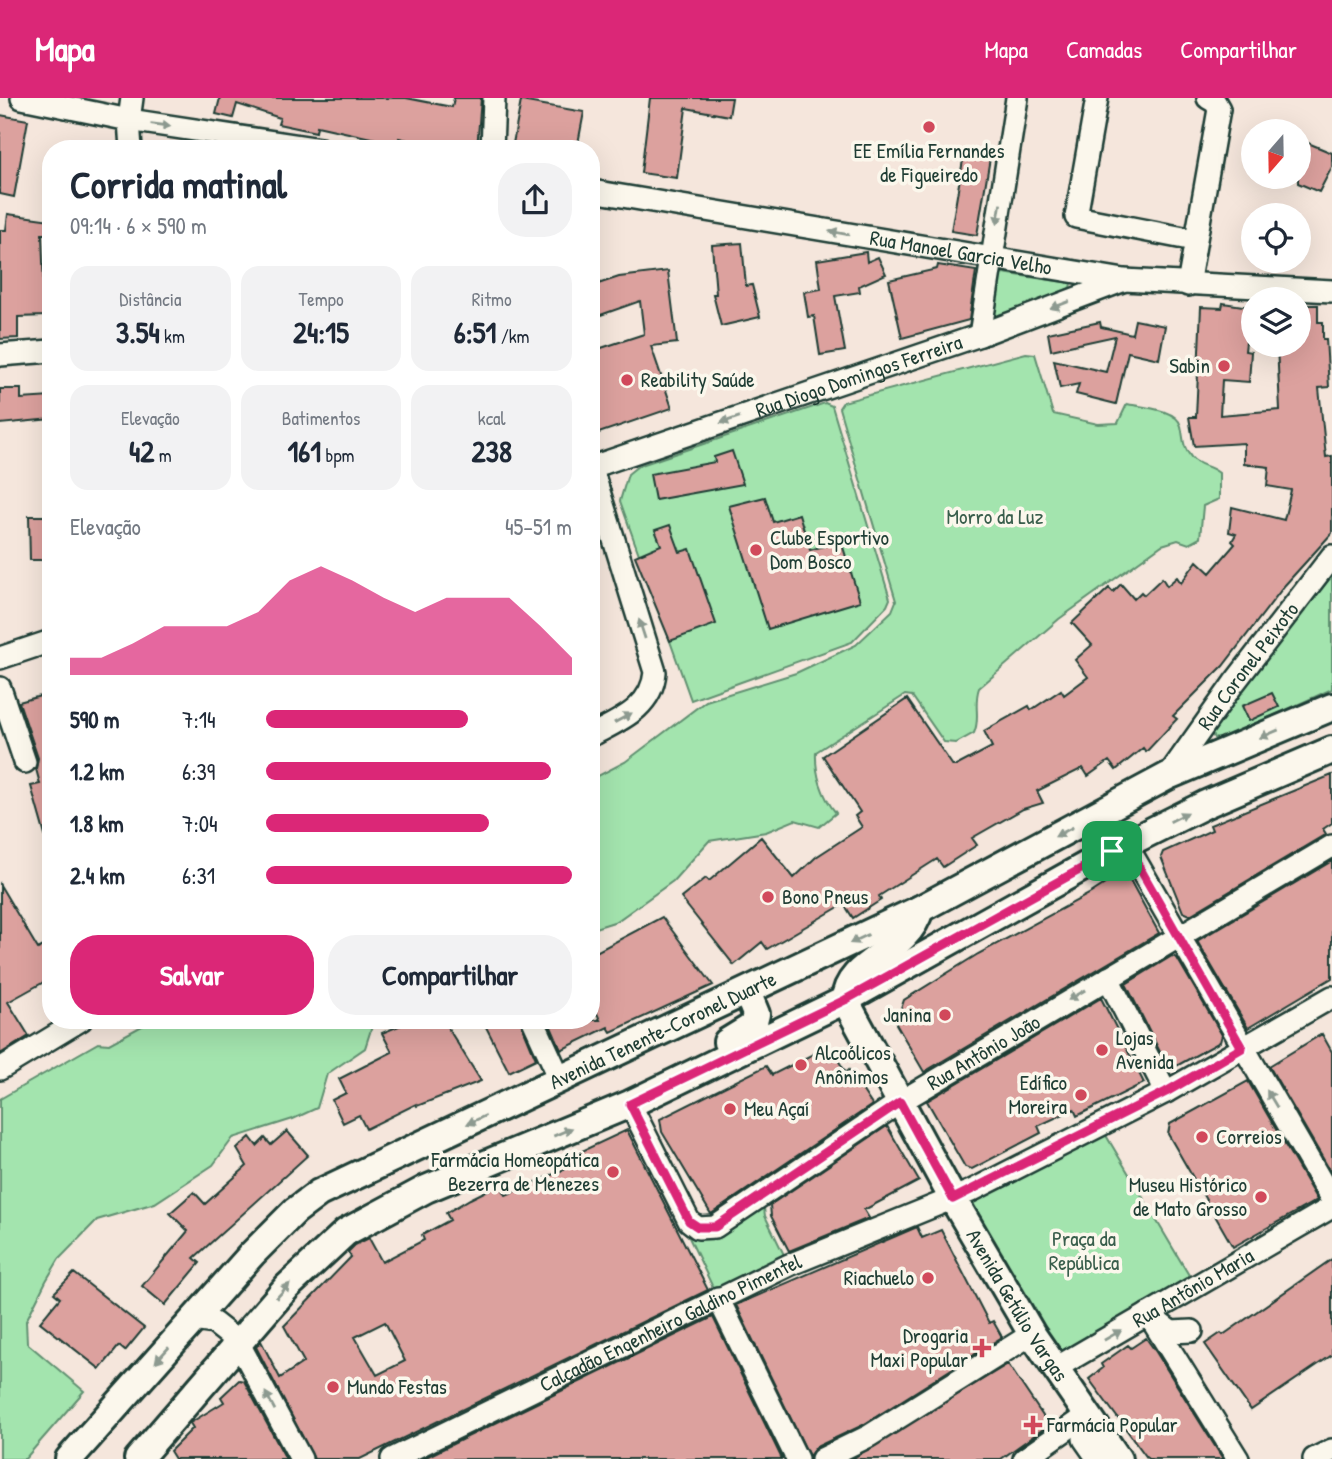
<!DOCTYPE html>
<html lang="pt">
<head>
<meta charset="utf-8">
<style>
  body { margin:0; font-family:"Patrick Hand",sans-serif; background:#f2f2f3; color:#1f2937; height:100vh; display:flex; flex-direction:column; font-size:26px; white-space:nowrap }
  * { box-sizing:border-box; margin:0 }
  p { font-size:23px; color:#747a83 }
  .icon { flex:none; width:38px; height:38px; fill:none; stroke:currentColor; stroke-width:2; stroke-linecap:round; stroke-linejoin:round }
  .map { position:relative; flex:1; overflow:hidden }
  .panel { position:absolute; left:42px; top:42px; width:558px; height:889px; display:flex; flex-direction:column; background:#fff; border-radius:28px; box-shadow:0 7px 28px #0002 }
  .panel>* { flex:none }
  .needle { width:46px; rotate:200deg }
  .tools { position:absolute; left:1241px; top:21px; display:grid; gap:14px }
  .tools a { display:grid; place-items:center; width:70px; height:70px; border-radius:50%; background:#fff; box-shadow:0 7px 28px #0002; font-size:35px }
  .pin { position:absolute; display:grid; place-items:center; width:60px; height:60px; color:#fff; margin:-30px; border-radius:14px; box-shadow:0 4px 10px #0006 }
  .round { display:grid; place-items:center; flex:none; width:74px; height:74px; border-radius:28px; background:#f2f2f3 }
  .headline { display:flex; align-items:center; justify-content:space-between; height:119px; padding:0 28px }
  h1 { font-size:38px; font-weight:700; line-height:52px }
  .stats { display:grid; grid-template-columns:repeat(3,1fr); gap:10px; height:119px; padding:7px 28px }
  .stats div { display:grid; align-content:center; border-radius:18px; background:#f2f2f3; text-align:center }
  .stats b { font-size:30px; font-weight:700 }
  .stats small { font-size:19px; font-weight:400 }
  .stats p { font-size:19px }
  .chart { height:196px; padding:14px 28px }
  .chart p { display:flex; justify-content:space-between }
  .chart svg { width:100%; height:126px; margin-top:7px; fill:#db2777; opacity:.7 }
  .action { display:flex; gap:14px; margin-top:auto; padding:14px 28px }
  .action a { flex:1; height:80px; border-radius:28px; background:#db2777; color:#fff; font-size:28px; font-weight:700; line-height:80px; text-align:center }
  .action a+a { background:#f2f2f3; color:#1f2937 }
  ul { padding:0 28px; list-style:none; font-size:23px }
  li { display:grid; grid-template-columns:112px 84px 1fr; align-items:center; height:52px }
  li i { height:18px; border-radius:9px; background:#db2777 }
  header { display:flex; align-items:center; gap:42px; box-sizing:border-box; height:98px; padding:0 35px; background:#db2777; color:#fff }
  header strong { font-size:33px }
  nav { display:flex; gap:38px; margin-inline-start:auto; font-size:24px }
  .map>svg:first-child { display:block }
  .green { fill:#a3e4ae; stroke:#619071; stroke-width:2 }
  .building { fill:#dca19e; stroke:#1f3d34; stroke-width:2; fill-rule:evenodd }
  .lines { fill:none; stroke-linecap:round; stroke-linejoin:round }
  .minor-casing { stroke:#1f3d34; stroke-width:26 }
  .major-casing { stroke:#1f3d34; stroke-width:32 }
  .minor { stroke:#fbf7ec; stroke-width:21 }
  .major { stroke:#fbf7ec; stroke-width:26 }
  .oneway { fill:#8d9a90 }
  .route-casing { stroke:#fff; stroke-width:14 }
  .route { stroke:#db2777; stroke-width:9 }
  .poi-dot { fill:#d1495b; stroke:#fbf7ec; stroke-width:2.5 }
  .labels { text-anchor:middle; stroke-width:7; stroke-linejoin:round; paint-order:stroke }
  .poi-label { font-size:21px; fill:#1f3d34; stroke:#fbf7ec; text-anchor:start }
  .street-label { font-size:21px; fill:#1f3d34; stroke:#fbf7ec }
  .park-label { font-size:21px; fill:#395e4c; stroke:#fbf7ec }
</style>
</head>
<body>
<header>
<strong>Mapa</strong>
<nav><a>Mapa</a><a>Camadas</a><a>Compartilhar</a></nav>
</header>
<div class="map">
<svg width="1332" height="1361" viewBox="0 0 1332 1361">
  <rect width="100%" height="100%" fill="#f5e6dc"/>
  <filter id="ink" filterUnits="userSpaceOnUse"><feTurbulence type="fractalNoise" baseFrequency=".0143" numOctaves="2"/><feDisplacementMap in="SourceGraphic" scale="14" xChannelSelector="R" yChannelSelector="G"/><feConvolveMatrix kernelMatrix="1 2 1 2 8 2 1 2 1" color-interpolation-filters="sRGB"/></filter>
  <g filter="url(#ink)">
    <path class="green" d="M996,174L1071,185L1070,190L996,220L989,219Z
      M1026,255L1035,256L1053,316L1098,326L1118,325L1127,306C1142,309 1177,311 1181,328C1184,341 1182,348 1191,359C1198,368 1210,367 1219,375V401L1203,408L1200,440L1189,446L1178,442L1162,447L1059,521L979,590C973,607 981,620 974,635L956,645L944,644L912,598L905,597L816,654C815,675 822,698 836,715L819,729L795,722L766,734L709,743L673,783L617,823L592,831V681L625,664L706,603L796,575L856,547L892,513L896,503L839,310L843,304Z
      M825,305L832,308L890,501L887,508L852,544L691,602L620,403L628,376L638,368Z
      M1332,477V591L1222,641L1214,640L1210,633L1212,628Z
      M153,922H374L365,950L327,976L317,1010L293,1021L233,1040L213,1067L155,1105L97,1122L59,1161L46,1183L26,1223L27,1245L84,1293L25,1361H0V1001L98,945L109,946Z
      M1104,1034L1193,1184L1055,1264L969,1102Z
      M763,1102L765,1118L789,1167L718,1200L683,1127H693Z"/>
    <path class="building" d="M220,0H406L452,9L454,0H481L477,51H446L399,40L398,46L317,28L316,34L278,26L280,20L237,6L233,20L216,16Z
      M650,0H732L729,18L686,10L677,80L641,75Z
      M521,3L584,14L577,51H512Z
      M0,17L28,22L14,99L0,96Z
      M1308,45L1332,55V69L1319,94L1298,85V67Z
      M964,56L990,60L977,137L951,133Z
      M8,116L51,122V136H42L45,218L18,219V240L0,241V132H6Z
      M742,145L746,188L752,187L760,219L721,228L713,196H716L712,147Z
      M866,154L867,164L878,159L886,176L859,188L860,194L835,198L845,253L820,257L814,218L808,219L804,194L821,191L817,162Z
      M938,167L976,173L969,222L902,240L889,182L937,171Z
      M668,173L677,245L651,248L672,310L596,336L592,322V253L644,236L640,203L592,220V188L619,179Z
      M1223,205L1250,209L1245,253L1251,254L1249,284L1222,282L1220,317L1280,312L1277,247H1298V207H1318V224H1323V241H1326L1329,289L1319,290L1326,359L1332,358V435L1285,487L1223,568L1173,618L1177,621L1146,654L1143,650L1116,672L1109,663L1088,678L1083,670L1037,693L1043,705L1023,711L972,740L977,747L943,769L937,761L879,798L881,802L853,820L844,806L767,851L762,844L734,867L681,800L706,780L709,783L761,739L794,780L816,759L862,729L855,718L860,714L823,658L907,601L953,668H956L992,649L984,633L1029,608L1031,612L1061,592L1064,597L1088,579L1075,562L1092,547L1072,525L1109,490L1113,494L1121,486L1134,501L1141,494L1144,497L1162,480L1167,488L1177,479L1181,485L1197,463L1210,475L1235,446L1232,443L1236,436L1229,434L1232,409L1284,422L1291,392L1267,388L1269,369L1244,366V345L1194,348L1189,319H1196L1201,209L1222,210Z
      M1135,222L1165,228L1159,261L1128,254L1116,306L1076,296L1079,286L1060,290L1054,262L1106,274L1115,238L1051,252L1048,235L1100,224L1101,229L1132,236Z
      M0,291H21V301L51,299V321L0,326Z
      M732,353L743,386L655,402L650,376L715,364L714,359Z
      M765,399L773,424L799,416L810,452L841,443L860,503L768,531L729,408Z
      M29,418H51V462H30Z
      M670,427L680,454L690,451L716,526L670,543L635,458L661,447L655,432Z
      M51,595V741H46L31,688L40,686L36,671L38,660L19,604Z
      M1272,595L1279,609L1249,623L1242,608Z
      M1332,677V725L1323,731L1326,736L1190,817L1183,814L1161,759L1163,754L1212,732L1210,727Z
      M1332,763V880L1248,930L1197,843Z
      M1125,773L1159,835L924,974L896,926L904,902L978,856L1091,795Z
      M0,787L38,851L51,844V880L8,904L29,938L0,956Z
      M662,819L713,887L611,934L608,929L561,952L548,922H600L592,904V856Z
      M1172,858L1177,860L1222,937L1220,944L1169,972L1126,886Z
      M1101,900L1144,985L1077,1018L1074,1011L1038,1028L1041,1035L972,1071L965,1069L927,1003Z
      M413,922H443L481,983L417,1008L416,1006L366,1031L359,1017L343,1025L332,1002L346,995L339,981L392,954L382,935Z
      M499,922H520L536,961L509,974L486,929Z
      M1322,936L1332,954V1076L1269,968Z
      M821,952L828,962L835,957L846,975L849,972L872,1007L711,1116L662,1034L660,1021L766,968L772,977Z
      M1248,983L1317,1102L1233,1149L1168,1036L1170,1026Z
      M887,1028L919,1083L864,1112L869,1120L789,1153L771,1118L770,1107Z
      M627,1032L708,1192L360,1361H314L256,1249L261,1243L280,1280L304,1264L284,1228L351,1159L348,1154L355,1147L369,1140L382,1164L424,1142L422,1137L450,1122L446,1115L470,1101L500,1086L506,1097L543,1081L569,1069L565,1061ZM385,1224L405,1263L377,1277L355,1239Z
      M287,1033L308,1057L194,1160L200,1165L165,1207L142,1188L188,1133L170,1115L194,1094L205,1106L247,1068L237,1051L250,1039L257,1048L265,1040L271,1047Z
      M917,1129L922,1140L941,1132L989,1225L993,1223L1002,1239L863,1327L816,1349L809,1358L736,1207Z
      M1332,1161V1257L1251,1312L1205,1246L1221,1235L1223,1237Z
      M74,1175L144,1230L125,1253L119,1248L100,1271L40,1224L60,1200L54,1195Z
      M713,1219L782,1361H422L424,1360Z
      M1146,1240L1156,1254L1223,1361H1148L1089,1281L1103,1270L1101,1266L1128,1247L1131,1250Z
      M1008,1266L1049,1327L1001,1361H852Z
      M239,1282L244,1283L286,1361H175L170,1353L193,1330L190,1325L224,1304L221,1299Z"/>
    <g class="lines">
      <g class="minor-casing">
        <g id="minor">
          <path d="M22,0L129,22L320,51"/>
          <path d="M1097,0L1076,119L1194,142"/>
          <path d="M131,51L129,22L132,0"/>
          <path d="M492,51L494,0"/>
          <path id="s1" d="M592,93L1124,182L1332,193"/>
          <path d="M1188,187L1219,11L1215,4L1208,0"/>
          <path d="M980,237L1017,0"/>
          <path d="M0,257L51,253"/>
          <path id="s2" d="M592,369L980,237L1122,183"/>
          <path d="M592,371L655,574C652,610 620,622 592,637"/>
          <path d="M0,560L51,543"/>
          <path d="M0,590L25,664"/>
          <path id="s3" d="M1168,678L1234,585L1332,458"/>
          <path d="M1126,746L1332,1102"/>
          <path d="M1108,880L1166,994"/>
          <path d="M533,922L561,983"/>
          <path d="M0,971L81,922"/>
          <path id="s4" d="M630,1006L689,1123L698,1130L715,1129L900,1004L1332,748"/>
          <path d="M718,1200L797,1361"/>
          <path d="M1148,1216L1238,1361"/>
          <path d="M193,1222L214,1225L238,1244L301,1361"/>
          <path d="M1155,1222L1171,1234L1192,1233"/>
          <path id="s5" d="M1054,1271L1332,1109"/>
          <path d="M1087,1317L1084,1341L1098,1361"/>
          <path id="s6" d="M392,1361L789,1167L971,1093L1166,994L1332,899"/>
          <path d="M822,1361L869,1338L1032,1236"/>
          <path d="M1024,1361L1087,1317"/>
          <path d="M1314,1361L1332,1352"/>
        </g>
      </g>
      <g class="major-casing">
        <g id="major">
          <path id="s7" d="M920,811C908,856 847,862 845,902L953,1101L1032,1236L1118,1361"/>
          <path d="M727,944L753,928L756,916L747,894"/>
          <path id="s8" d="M69,1361L252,1156L295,1113L319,1095L920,811L1168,678L1332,609"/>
          <path d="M138,1361L287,1189L346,1134L426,1091L630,1006L845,902L1112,753L1206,706L1332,652"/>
        </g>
      </g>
      <use href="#minor" class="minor"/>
      <use href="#major" class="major"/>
    </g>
    <defs><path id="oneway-solid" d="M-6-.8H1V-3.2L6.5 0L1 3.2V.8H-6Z" transform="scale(1.75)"/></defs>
    <g class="oneway">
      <use href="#oneway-solid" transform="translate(161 27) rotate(8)"/>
      <use href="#oneway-solid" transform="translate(999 116) rotate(99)"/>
      <use href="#oneway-solid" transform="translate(839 135) rotate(-170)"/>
      <use href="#oneway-solid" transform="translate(1060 207) rotate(159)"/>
      <use href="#oneway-solid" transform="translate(730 322) rotate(161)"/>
      <use href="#oneway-solid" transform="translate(642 531) rotate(-108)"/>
      <use href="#oneway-solid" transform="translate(623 620) rotate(-29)"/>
      <use href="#oneway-solid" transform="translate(1269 636) rotate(157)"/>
      <use href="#oneway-solid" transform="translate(1179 719) rotate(-27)"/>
      <use href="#oneway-solid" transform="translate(1064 734) rotate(152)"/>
      <use href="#oneway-solid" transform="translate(859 841) rotate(154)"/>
      <use href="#oneway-solid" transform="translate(1077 897) rotate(149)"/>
      <use href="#oneway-solid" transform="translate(1272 1001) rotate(-121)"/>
      <use href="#oneway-solid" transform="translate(476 1022) rotate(155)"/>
      <use href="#oneway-solid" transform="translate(563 1034) rotate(-23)"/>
      <use href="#oneway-solid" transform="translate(283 1193) rotate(-48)"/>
      <use href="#oneway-solid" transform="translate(1113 1237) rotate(-30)"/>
      <use href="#oneway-solid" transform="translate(162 1257) rotate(132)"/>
      <use href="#oneway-solid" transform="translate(270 1303) rotate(-118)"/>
    </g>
  </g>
  <g class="lines" filter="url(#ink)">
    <g class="route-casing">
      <path id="route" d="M1126,746L1242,950L1166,994L953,1101L900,1004L715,1129H698L689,1123L630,1006L845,902Z"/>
    </g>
    <use href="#route" class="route"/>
  </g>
  <g class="poi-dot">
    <circle cx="929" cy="29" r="7"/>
    <circle cx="1224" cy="268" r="7"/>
    <circle cx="627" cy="282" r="7"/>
    <circle cx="756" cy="452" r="7"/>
    <circle cx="768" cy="799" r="7"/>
    <circle cx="945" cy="917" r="7"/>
    <circle cx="1102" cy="952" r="7"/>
    <circle cx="801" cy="967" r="7"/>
    <circle cx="1081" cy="997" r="7"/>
    <circle cx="730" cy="1011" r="7"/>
    <circle cx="1202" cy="1039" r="7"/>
    <circle cx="613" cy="1074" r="7"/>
    <circle cx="1261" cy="1099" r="7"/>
    <circle cx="928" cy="1180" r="7"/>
    <path d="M978.5 1239.5h7v7h7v7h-7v7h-7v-7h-7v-7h7z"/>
    <circle cx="333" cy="1289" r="7"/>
    <path d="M1029.5 1316.5h7v7h7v7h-7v7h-7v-7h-7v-7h7z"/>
  </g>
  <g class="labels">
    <g class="poi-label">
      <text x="929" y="60" text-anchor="middle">EE Emília Fernandes<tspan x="929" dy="24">de Figueiredo</tspan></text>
      <text x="1210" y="275" text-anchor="end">Sabin</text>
      <text x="641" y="289">Reability Saúde</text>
      <text x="770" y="447">Clube Esportivo<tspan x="770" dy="24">Dom Bosco</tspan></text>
      <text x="782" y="806">Bono Pneus</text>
      <text x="931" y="924" text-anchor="end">Janina</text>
      <text x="1116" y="947">Lojas<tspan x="1116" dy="24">Avenida</tspan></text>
      <text x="815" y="962">Alcoólicos<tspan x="815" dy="24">Anônimos</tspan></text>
      <text x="1067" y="992" text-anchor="end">Edífico<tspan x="1067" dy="24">Moreira</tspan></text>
      <text x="744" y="1018">Meu Açaí</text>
      <text x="1216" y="1046">Correios</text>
      <text x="599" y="1069" text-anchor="end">Farmácia Homeopática<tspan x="599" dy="24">Bezerra de Menezes</tspan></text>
      <text x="1247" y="1094" text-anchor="end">Museu Histórico<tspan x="1247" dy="24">de Mato Grosso</tspan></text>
      <text x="914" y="1187" text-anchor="end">Riachuelo</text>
      <text x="968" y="1245" text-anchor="end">Drogaria<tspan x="968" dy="24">Maxi Popular</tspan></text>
      <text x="347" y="1296">Mundo Festas</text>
      <text x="1047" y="1334">Farmácia Popular</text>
    </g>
    <g class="street-label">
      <text dy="7" stroke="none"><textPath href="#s1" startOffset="374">Rua Manoel Garcia Velho</textPath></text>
      <text dy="7" stroke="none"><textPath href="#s2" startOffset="282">Rua Diogo Domingos Ferreira</textPath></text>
      <text dy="7" stroke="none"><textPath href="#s3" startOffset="136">Rua Coronel Peixoto</textPath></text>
      <text dy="7" stroke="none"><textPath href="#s8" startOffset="746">Avenida Tenente-Coronel Duarte</textPath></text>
      <text dy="7" stroke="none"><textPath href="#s4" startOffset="480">Rua Antônio João</textPath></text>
      <text dy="7" stroke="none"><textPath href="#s5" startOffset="161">Rua Antônio Maria</textPath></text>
      <text dy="7" stroke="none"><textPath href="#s7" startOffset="472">Avenida Getúlio Vargas</textPath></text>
      <text dy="7" stroke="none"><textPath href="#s6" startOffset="310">Calçadão Engenheiro Galdino Pimentel</textPath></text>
    </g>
    <g class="park-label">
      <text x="995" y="426">Morro da Luz</text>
      <text x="1084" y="1148">Praça da<tspan x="1084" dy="24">República</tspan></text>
    </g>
  </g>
</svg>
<div class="tools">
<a><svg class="needle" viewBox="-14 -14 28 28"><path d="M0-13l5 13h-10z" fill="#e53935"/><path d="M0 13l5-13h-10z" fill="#747a83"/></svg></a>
<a><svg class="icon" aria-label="locate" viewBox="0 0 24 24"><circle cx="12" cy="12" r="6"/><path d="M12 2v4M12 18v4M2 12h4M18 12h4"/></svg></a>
<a><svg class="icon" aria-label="layers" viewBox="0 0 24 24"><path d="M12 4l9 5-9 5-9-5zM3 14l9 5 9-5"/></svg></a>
</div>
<div class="pin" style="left:1112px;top:753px;background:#1e9e55"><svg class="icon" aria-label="arrive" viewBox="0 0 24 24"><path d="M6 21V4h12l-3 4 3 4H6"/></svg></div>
<section class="panel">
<div class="headline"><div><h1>Corrida matinal</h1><p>09:14 · 6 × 590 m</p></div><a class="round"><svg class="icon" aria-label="share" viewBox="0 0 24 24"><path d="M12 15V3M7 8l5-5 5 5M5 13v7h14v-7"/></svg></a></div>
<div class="stats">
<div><p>Distância</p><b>3.54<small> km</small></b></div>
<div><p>Tempo</p><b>24:15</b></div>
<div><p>Ritmo</p><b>6:51<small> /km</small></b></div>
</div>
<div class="stats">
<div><p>Elevação</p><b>42<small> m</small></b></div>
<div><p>Batimentos</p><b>161<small> bpm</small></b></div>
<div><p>kcal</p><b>238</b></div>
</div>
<div class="chart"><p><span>Elevação</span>45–51 m</p>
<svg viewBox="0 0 160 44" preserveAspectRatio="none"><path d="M0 44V38L10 38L20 33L30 27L40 27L50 27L60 22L70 11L80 6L90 11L100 17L110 22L120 17L130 17L140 17L150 27L160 38V44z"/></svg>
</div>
<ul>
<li><b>590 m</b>7:14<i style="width:66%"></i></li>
<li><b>1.2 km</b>6:39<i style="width:93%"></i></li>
<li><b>1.8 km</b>7:04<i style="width:73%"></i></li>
<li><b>2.4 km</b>6:31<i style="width:100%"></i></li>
</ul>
<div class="action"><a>Salvar</a><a>Compartilhar</a></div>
</section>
</div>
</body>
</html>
